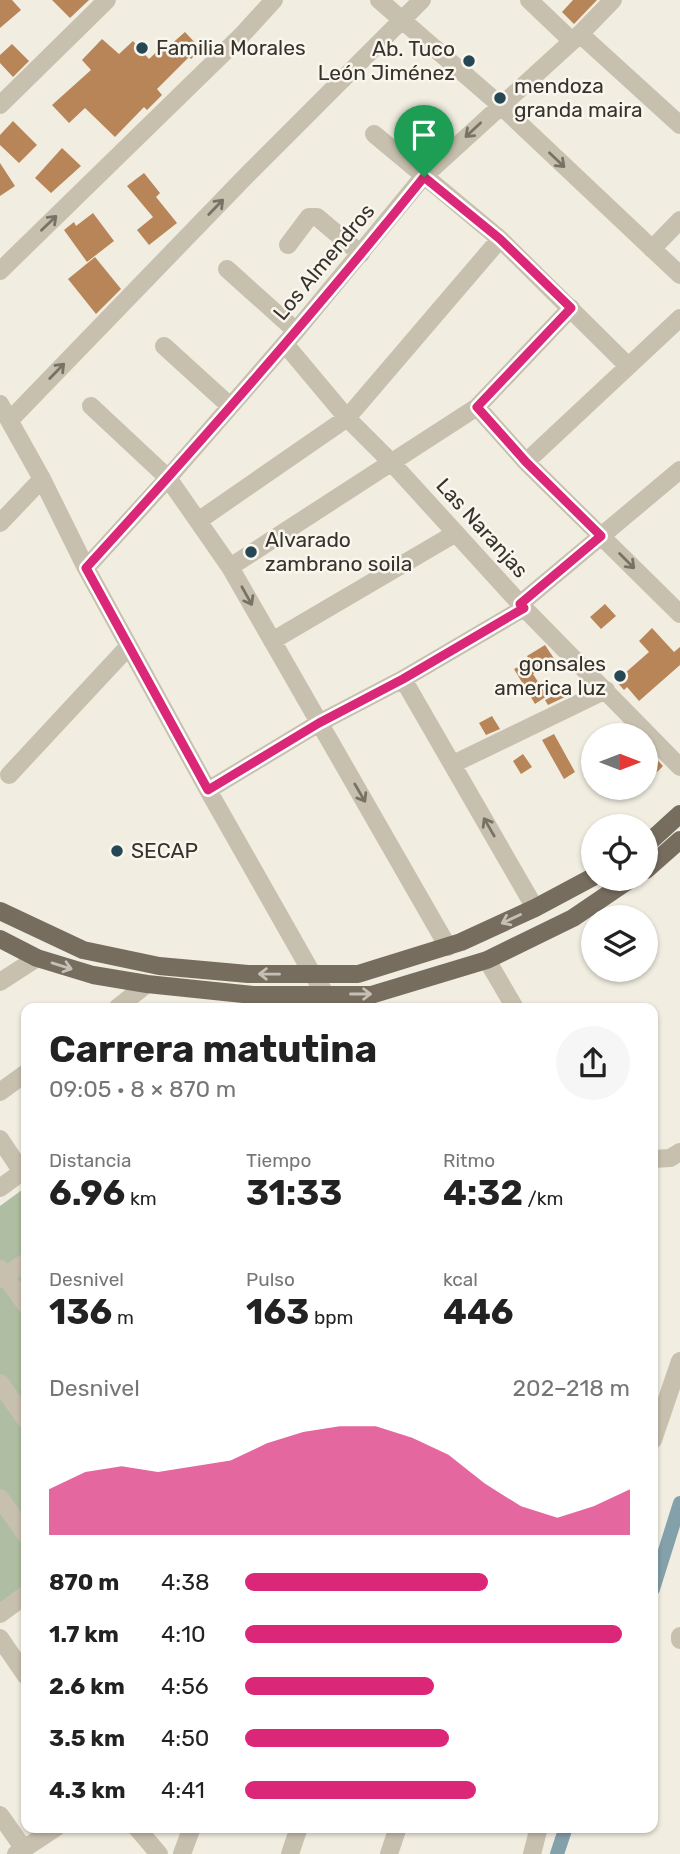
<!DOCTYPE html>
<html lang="es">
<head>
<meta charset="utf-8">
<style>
  body { margin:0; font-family:Rubik,sans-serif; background:#f6f6f6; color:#222; height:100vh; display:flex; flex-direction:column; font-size:26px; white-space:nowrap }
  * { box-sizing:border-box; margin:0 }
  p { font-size:23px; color:#767676 }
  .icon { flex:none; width:38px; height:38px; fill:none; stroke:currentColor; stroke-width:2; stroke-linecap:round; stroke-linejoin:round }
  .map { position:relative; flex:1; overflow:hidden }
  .side { position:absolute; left:21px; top:1003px; width:637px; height:830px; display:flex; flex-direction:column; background:#fff; border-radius:14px; box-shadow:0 2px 5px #0004 }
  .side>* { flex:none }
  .needle { width:46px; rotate:90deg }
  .fabs { position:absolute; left:581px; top:723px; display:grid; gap:14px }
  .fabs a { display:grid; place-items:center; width:77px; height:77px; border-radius:50%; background:#fff; box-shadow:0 2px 5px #0004; font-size:35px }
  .pin { position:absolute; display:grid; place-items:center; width:60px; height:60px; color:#fff; margin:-72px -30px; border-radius:50% 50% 50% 0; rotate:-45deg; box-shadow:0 0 7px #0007 }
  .pin .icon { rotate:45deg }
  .round { display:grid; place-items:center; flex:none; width:74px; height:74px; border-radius:37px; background:#f6f6f6 }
  .head { display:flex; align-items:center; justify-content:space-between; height:119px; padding:0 28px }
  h1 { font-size:38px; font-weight:700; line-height:52px }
  .metrics { display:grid; grid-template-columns:repeat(3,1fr); gap:10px; height:119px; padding:7px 28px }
  .metrics div { display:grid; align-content:center }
  .metrics b { font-size:35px; font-weight:700 }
  .metrics small { font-size:19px; font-weight:400 }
  .metrics p { font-size:19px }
  .chart { height:196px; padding:14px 28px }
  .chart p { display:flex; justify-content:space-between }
  .chart svg { width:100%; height:126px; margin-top:7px; fill:#db2777; opacity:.7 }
  ul { padding:0 28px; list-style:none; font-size:23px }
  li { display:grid; grid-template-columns:112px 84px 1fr; align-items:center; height:52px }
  li i { height:18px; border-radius:9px; background:#db2777 }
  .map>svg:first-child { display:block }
  .green { fill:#afbea3 }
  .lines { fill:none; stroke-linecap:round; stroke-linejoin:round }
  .canal { stroke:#84a0ab; stroke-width:14 }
  .building { fill:#b88558 }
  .minor { stroke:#c8c0ae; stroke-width:18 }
  .major { stroke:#776d5f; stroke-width:18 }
  .oneway { stroke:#787266 }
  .oneway2 { stroke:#c5bfb5 }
  .route-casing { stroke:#fff; stroke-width:14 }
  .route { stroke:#db2777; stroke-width:9 }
  .poi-dot { fill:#264754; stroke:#f9f6ee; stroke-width:2.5 }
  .labels { text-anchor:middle; stroke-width:5; stroke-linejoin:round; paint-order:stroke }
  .poi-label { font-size:21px; fill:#37322c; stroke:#f9f6ee; text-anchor:start }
  .street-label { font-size:21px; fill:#37322c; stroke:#f9f6ee }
</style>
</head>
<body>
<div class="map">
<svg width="680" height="1854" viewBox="0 0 680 1854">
  <rect width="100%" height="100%" fill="#f1ede1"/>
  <path class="green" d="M26,1187V1584L0,1603V1206Z"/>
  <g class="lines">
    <path class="canal" d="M653,1589L680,1503
      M557,1854L566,1827"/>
  </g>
  <path class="building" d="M0,0H12L21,10L0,28Z
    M52,0H89L70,18Z
    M573,0H597L574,24L562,12Z
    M185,32L201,49L191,59L189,57L157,89L162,95L147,110L144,107L115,137L85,108L69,123L52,105L91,70L82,60L102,39L119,54L133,41L149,59L165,44L168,47Z
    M12,44L29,61L13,77L0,63V55Z
    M13,121L37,145L19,163L0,145V135Z
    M62,148L81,166L51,193L35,178Z
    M0,163L15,186L0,196Z
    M144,173L160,193L156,197L177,223L149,245L137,230L153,217L127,186Z
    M93,213L114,241L87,262L64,230L74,222L76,226Z
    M95,257L121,289L96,314L68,279Z
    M605,604L616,616L601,629L590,617Z
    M652,628L674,652L680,647V665L639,701L627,687L624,690L616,681L649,652L639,641Z
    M545,645L555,660L533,674L547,696L535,704L514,669L530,661L527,656Z
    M565,690L567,696L548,705L545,700Z
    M492,716L500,729L486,735L479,723Z
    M554,734L575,772L564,779L542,740Z
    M646,748L663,766L657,772L646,760Z
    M523,754L532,767L521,774L513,761Z"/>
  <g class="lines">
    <path class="minor" d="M379,0L500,105L680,275
      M529,0L572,41
      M580,34L680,125
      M0,105L107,0
      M374,134L500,239L628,366
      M288,245L309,217H317L361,254
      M652,249L680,220
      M227,269L296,331
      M0,271L241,36L274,0
      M285,344L347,418L391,462L524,608L680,767
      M164,346L230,406
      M0,404L42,479L86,568L208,790L313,975L335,1008
      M91,406L168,478L230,567L448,947
      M477,407L526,462L680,614
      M10,420L245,177L422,0
      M526,462L680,318
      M198,521L347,418L500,239
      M0,523L42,479
      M230,567L477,407L571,308
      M86,568L168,478L296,331L423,177L580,34L613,0
      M520,604L680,470
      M272,641L456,533
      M403,679L535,908
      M453,764L606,690
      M9,775L129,646
      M208,790L319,723L403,679L524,608
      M487,960L515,1008
      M0,982L37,958
      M117,1008L147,984
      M0,1092L26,1073
      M0,1139L22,1172
      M653,1159L670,1158L680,1152
      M0,1188L26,1169
      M0,1269L26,1305
      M0,1279L26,1262
      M0,1383L26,1420
      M653,1440L680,1361
      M0,1498L26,1535
      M0,1614L26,1595
      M680,1636V1640
      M0,1638L26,1676
      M0,1815L24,1849
      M136,1827L159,1854
      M16,1854L57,1827
      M182,1854L192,1827
      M290,1854L299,1827
      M389,1854L398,1827
      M532,1854L539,1827"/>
    <path class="major" d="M646,845L680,814
      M646,870L680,840
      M0,911L83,950L159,966L248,974H358L461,942L535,908L593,877
      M0,939L37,958L93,975L147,984L253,995H371L487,960L573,918L632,878"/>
  </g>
  <defs><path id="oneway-shaft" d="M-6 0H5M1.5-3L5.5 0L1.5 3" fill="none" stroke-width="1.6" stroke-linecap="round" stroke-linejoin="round" transform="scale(1.75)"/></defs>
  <g class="oneway">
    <use href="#oneway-shaft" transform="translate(473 130) rotate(137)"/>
    <use href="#oneway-shaft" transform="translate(557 160) rotate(44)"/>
    <use href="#oneway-shaft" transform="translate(216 207) rotate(-46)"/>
    <use href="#oneway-shaft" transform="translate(49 223) rotate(-44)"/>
    <use href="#oneway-shaft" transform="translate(57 371) rotate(-46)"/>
    <use href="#oneway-shaft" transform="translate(627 561) rotate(45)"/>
    <use href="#oneway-shaft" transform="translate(247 596) rotate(61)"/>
    <use href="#oneway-shaft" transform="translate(360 793) rotate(60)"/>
    <use href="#oneway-shaft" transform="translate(489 827) rotate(-120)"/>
  </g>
  <g class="oneway2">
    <use href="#oneway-shaft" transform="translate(511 919) rotate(155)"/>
    <use href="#oneway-shaft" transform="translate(62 966) rotate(17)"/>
    <use href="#oneway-shaft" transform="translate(269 974) rotate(-179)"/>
    <use href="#oneway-shaft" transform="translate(361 994)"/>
  </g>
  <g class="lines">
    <g class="route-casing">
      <path id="route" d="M424,177L500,239L571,308L477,407L526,462L601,536L520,604L524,608L403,679L319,723L208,790L86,568C202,441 316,311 424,177Z"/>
    </g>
    <use href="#route" class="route"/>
  </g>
  <g class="poi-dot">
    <circle cx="142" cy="48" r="7"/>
    <circle cx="469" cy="61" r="7"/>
    <circle cx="500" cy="98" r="7"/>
    <circle cx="251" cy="552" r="7"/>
    <circle cx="620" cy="676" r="7"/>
    <circle cx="117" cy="851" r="7"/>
  </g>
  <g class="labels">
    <g class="poi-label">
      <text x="156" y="55">Familia Morales</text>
      <text x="455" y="56" text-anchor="end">Ab. Tuco<tspan x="455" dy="24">León Jiménez</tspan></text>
      <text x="514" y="93">mendoza<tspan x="514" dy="24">granda maira</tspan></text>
      <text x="265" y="547">Alvarado<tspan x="265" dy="24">zambrano soila</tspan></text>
      <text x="606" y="671" text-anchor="end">gonsales<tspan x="606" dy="24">america luz</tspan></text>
      <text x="131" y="858">SECAP</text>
    </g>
    <g class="street-label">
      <text transform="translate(324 262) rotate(-50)" y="7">Los Almendros</text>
      <text transform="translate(482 528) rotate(48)" y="7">Las Naranjas</text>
    </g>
  </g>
</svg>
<div class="fabs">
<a><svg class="needle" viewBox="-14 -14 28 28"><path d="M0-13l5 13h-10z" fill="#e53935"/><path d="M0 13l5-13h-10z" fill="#767676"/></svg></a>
<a><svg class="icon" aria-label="locate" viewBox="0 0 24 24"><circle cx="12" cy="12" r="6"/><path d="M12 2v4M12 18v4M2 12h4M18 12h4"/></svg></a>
<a><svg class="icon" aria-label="layers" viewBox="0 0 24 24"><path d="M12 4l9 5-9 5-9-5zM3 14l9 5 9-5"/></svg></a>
</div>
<div class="pin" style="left:424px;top:177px;background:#1e9e55"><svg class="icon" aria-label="arrive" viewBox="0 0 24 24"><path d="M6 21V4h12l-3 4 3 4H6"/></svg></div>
<section class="side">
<div class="head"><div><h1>Carrera matutina</h1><p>09:05 · 8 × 870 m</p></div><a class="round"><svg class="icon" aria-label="share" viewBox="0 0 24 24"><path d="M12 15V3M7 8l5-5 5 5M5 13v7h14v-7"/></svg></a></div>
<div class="metrics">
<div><p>Distancia</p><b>6.96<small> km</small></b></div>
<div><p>Tiempo</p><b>31:33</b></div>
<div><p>Ritmo</p><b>4:32<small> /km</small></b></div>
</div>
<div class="metrics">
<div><p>Desnivel</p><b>136<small> m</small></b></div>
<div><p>Pulso</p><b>163<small> bpm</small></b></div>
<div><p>kcal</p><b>446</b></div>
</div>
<div class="chart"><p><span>Desnivel</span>202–218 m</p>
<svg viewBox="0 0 160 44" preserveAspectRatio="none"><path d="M0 44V28L10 22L20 20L30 22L40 20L50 18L60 12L70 8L80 6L90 6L100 10L110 16L120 26L130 34L140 38L150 34L160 28V44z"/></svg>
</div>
<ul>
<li><b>870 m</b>4:38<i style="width:63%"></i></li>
<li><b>1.7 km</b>4:10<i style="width:98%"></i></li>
<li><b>2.6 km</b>4:56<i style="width:49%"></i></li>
<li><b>3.5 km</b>4:50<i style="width:53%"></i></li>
<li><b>4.3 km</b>4:41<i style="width:60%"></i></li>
</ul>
</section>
</div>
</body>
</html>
